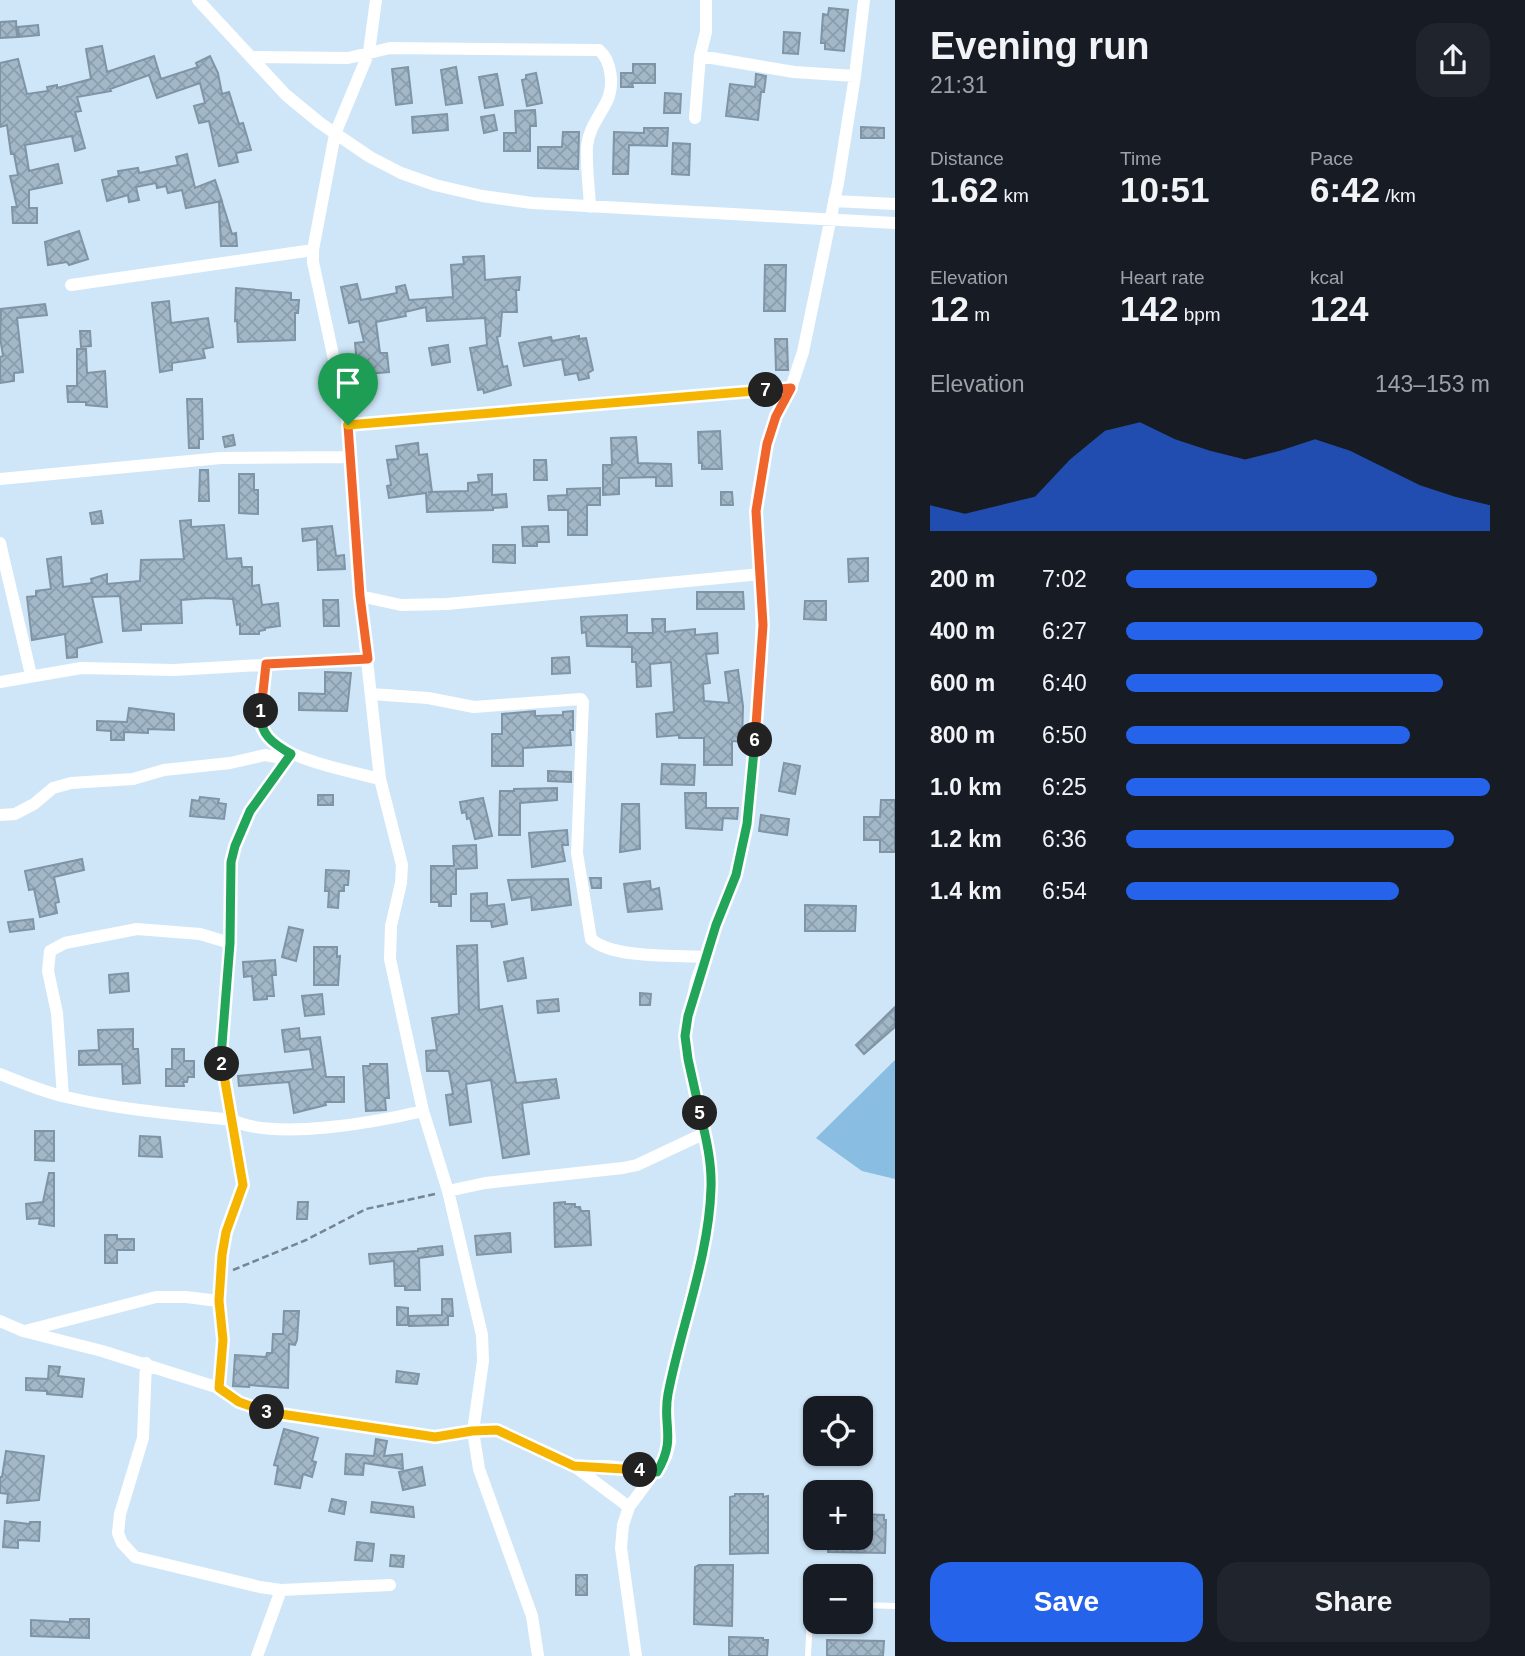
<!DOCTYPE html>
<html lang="en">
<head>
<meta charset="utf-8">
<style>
  body { margin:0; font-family:Helvetica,sans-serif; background:#20242c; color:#f1f3f6; height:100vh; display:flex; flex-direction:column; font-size:26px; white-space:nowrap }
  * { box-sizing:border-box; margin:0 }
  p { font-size:23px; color:#9ea1a6 }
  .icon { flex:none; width:38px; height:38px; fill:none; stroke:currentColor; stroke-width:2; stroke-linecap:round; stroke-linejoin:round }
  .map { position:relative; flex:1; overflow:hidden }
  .side { display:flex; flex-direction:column; background:#171b24; width:630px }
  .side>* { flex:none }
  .fabs { position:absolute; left:803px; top:1396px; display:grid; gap:14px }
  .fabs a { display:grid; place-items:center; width:70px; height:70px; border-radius:14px; background:#171b24; box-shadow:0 2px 5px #0004; font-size:35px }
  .pin { position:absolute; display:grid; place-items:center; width:60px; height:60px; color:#fff; margin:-72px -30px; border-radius:50% 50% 50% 0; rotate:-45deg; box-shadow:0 0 7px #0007 }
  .pin .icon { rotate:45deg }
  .km { position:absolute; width:35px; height:35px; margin:-18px; border-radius:50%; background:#222; color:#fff; font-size:19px; line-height:35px; text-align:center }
  .round { display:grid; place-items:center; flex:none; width:74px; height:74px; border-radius:21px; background:#20242c }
  .summary { display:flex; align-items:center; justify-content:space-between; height:119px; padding:0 35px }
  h1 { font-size:38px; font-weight:700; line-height:52px }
  .metrics { display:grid; grid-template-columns:repeat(3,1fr); gap:10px; height:119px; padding:7px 35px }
  .metrics div { display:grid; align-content:center }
  .metrics b { font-size:35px; font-weight:700 }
  .metrics small { font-size:19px; font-weight:400 }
  .metrics p { font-size:19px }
  .chart { height:196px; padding:14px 35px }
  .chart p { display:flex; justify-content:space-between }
  .chart svg { width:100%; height:126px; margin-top:7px; fill:#2563eb; opacity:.7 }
  .action { display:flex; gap:14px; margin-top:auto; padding:14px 35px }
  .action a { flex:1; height:80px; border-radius:21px; background:#2563eb; color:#fff; font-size:28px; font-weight:700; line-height:80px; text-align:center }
  .action a+a { background:#20242c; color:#f1f3f6 }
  ul { padding:0 35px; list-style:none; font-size:23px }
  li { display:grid; grid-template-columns:112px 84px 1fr; align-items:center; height:52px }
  li i { height:18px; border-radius:9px; background:#2563eb }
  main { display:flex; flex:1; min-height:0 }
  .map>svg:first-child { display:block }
  .green { fill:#89bde2 }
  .building { fill:url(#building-cross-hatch); stroke:#7f94a4; stroke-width:2 }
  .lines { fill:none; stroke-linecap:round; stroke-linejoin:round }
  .path { stroke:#758592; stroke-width:2.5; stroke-dasharray:7 3.5; stroke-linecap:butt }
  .lane { stroke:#fff; stroke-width:6 }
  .street { stroke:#fff; stroke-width:12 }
  .split-1-casing { stroke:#fff; stroke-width:14 }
  .split-2-casing { stroke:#fff; stroke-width:14 }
  .split-3-casing { stroke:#fff; stroke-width:14 }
  .split-4-casing { stroke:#fff; stroke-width:14 }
  .split-5-casing { stroke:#fff; stroke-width:14 }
  .split-6-casing { stroke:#fff; stroke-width:14 }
  .split-7-casing { stroke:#fff; stroke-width:14 }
  .split-8-casing { stroke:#fff; stroke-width:14 }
  .split-1 { stroke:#f0652b; stroke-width:9 }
  .split-2 { stroke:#22a559; stroke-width:9 }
  .split-3 { stroke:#f5b400; stroke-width:9 }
  .split-4 { stroke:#f5b400; stroke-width:9 }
  .split-5 { stroke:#22a559; stroke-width:9 }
  .split-6 { stroke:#22a559; stroke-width:9 }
  .split-7 { stroke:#f0652b; stroke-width:9 }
  .split-8 { stroke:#f5b400; stroke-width:9 }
</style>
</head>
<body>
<main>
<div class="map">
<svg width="895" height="1656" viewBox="0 0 895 1656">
  <defs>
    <pattern id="building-cross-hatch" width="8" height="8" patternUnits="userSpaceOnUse" patternTransform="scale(1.75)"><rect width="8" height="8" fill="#a2b8c9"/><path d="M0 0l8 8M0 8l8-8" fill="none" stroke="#8a9eac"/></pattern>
  </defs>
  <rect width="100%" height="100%" fill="#cfe6f8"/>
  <path class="green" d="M895,1060V1179L862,1171L816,1138Z"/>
  <path class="building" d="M829,8L848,10L844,51L825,49V43H821L823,14L828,15Z
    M16,21L17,37L0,38V22Z
    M38,25L39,35L19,37L18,27Z
    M784,32L800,33L798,54L783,53Z
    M102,46L107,72L154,56L161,79L198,67L196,63L210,56L218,73L222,94L229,92L239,124L243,123L251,150L236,153L238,162L219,166L209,121L199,123L194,106L205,103L200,83L157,98L149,75L110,89L111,91L77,97L81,111L75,112L85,148L75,151L72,136L25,145L29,171L58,164L62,183L29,190V208H37V223H13L12,207H17L10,176L18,175L14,154H11L7,125L0,127V63L18,59L27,94L48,91L47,87L57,85V88L91,79L86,49Z
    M633,64H655V83H632L633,87H621V73H633Z
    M408,67L412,103L396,105L392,69Z
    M456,67L462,103L446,105L441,70Z
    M536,73L542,103L527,106L522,80L526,79V75Z
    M497,74L503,105L485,108L479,77Z
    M756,74L766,76L764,92H761L758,120L726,116L730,84L755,87Z
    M665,93L681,94L680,113H664Z
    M535,110L536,126H530V151H504V133H516L515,111Z
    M447,114L448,130L413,133L412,117Z
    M494,115L497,130L484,133L481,117Z
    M861,127L884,128V138H861Z
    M644,128H668L667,146L629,145L628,174H613L614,132L644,133Z
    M563,132H579L578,169L538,168V147H562Z
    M673,143L690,144L689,175L672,174Z
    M187,154L195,188L215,180L222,201L186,208L182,190L168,193L166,186L157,188L156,183L136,187L139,200L129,202L128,195L107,201L102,180L119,176L118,171L138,168L139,173L178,165L176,157Z
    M219,202H222L232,234L236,233L237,246H221Z
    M79,231L88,259L69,265L67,262L48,265L45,242Z
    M484,256L485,280L520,277L519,290H516L517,312H502L500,336L497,337L503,367L507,366L511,385L484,393L483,389L478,390L470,348L487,345L485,318L427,321L426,307L405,312L406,316L376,322L380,353H387L389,372L355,375L353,365L357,364L355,343L364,342L359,321L349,323L341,287L357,284L361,300L397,293L396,287L405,285L409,300L453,297L451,265L464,264L463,257Z
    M765,265H786L785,311H764Z
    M236,288L291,293V300H299L298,313H295V340L238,342L237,320L235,321Z
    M169,301L171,323L208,318L213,347L203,349L205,358L172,363V370L160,372L152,303Z
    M45,304L47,315L17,318L23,372L14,373V381L0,383V357L3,356L0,337L1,309Z
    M80,331H90L91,346L81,347Z
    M579,336V339L586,338L593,370L588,373L589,378L579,380L577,373L565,375L562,359L524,366L519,343L551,337L552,341Z
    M775,339H787L788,370H776Z
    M448,345L450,362L432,365L429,348Z
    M77,349H86L87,373L105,371L107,407L86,405V402H68L67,386H77Z
    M187,399H202L203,439H199V448H189Z
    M720,431L722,469H702V463H699L698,432Z
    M233,435L235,445L225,447L223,437Z
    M636,437L638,463L671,464L672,486H656V477L619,478V494L603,495V465H612L611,438Z
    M418,443L419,455L427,454L432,492H428L468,491V483L479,482L478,475L492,474V495L506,494L507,507L493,508V510L427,512L426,493L389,498L387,486L391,485L387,460L398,459L396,446Z
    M534,460H546L547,480H534Z
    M200,470H208L209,501H199Z
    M239,474H254V490H258V514L239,513Z
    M600,488V505H587V535H568V510H549L548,496L567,495V489Z
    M721,492H732L733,505H721Z
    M101,511L103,523L92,524L90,513Z
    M191,520V527L224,525L227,559L241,558L242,567H252V586L259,585L262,605L278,603L280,626L265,628V630L259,631V634H240V624L237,625L233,599L207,598L181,600L182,623L141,624V630L123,631L120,596L92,597L102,642L77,648V657L67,658L65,634L32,640L27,597L36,596V591L51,589L47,559L61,557L63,587L92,583L91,579L107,574V584L140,581L141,560L184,559L180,521Z
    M332,526L336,556L344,555L345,569L318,570L317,539L303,541L302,529Z
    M548,526L549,542H537V546H523L522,527Z
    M493,545H515V563L493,562Z
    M868,558V581L849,582L848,559Z
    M697,592H743L744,609H697Z
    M323,600H338L339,626H324Z
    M805,601H826V620L804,619Z
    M627,615V633H653L652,619H665V632L695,629V635L717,633L718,653L706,654L710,683L703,684L704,701L729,703L725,672L738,670L743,706L742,742L732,741V765H704V738H679V735L657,737L656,714L674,712L671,662L650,664L651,686L637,687L636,662H632V647L587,646L586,632L582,633L581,617Z
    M569,657L570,673L552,674V658Z
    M325,672L351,673L347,711L299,710V693L325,694Z
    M129,708L174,714V730L148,729V733L124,732V740H111V731L97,730V721L127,722Z
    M535,711V716L563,715V712L573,711V730H570L571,745L523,748V766H492V734H502V714Z
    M784,763L800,766L795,794L779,791Z
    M662,764L695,765L694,785L661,784Z
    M548,771L571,772V782L548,781Z
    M557,788V800L520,803V835H499L500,791H514V789Z
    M685,793H706V808H738L737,819L723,818L722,830L686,828Z
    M318,795H333V805H318Z
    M200,797L219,799L218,803L226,804L224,819L190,816L192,800L199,801Z
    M483,798L492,836L475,839L470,818L467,819L466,812L462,813L460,802Z
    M881,800H895V852H880V840H864V817H880Z
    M622,804H639L640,849L620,852Z
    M761,815L789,819L787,835L759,831Z
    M567,830L568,845H562L565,861L532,867L529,833Z
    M476,845L477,868L456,869V894H451V906H439V902H431V866H454L453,846Z
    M82,859L84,870L54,877L59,902L55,903L57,913L40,917L34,889L29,890L25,871Z
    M326,870L349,871L348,885H344V891H339L338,908L328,907L329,891H325Z
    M590,878H601V888H592Z
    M568,879L571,905L532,910L531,897L512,900L508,880Z
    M650,881L651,890L659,888L662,909L628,912L624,884Z
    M487,893V906L504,904L507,924L492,927L491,921H471V894Z
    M805,905L856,906L855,931H805Z
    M33,919L34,929L10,932L8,922Z
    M289,927L303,930L296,961L282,957Z
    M477,945L479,1010L502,1006L516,1083L556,1079L559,1098L522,1103L529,1154L503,1158L491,1080L466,1084L471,1122L450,1125L446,1095L453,1094L449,1071H427L426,1051L437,1050L432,1018L459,1014L457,946Z
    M314,947H337V957L340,956L338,985H314Z
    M523,958L526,978L508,981L504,962Z
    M275,960L276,975H272L274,996H267V999L254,1000L252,976L244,977L243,962Z
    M128,973L129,991L110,993L109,975Z
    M640,993L651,994L650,1005H640Z
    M322,994L324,1014L305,1016L302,996Z
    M558,999L559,1011L538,1013L537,1001Z
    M895,1007V1027L864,1054L856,1045Z
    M299,1028L300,1039L320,1037L326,1077H344V1102H325L326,1105L294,1113L289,1082L239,1086L238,1076L313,1069L310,1049L285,1052L282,1030Z
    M133,1029V1049H138L140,1083L123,1084L122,1064L79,1065V1051L99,1050L98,1030Z
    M172,1049H184V1061H194V1077H188L187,1082H183L184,1086H166V1069H172Z
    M370,1064H387L389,1098H385L386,1110L366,1111L363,1066H370Z
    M35,1131H54V1161L35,1160Z
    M140,1136L160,1137L162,1157L139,1156Z
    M49,1173H54V1226L39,1224L40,1218L27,1219L26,1204L43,1202Z
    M298,1202H308L307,1219H297Z
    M565,1202V1204H575V1207H580L581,1211H589L591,1245L555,1247L554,1203Z
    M510,1233L511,1252L477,1255L475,1236Z
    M105,1235H117V1239H134V1250H117V1263H105Z
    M442,1246L443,1255L419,1258L420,1290H405V1286H395L394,1261L370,1264L369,1254L418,1251V1249Z
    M442,1299H452L453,1316H448V1325L409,1326V1316L442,1315Z
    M397,1307L408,1308V1325H397Z
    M284,1311H299L297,1340L295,1345L289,1344L288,1388L249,1385V1387L233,1386L235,1355L266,1357L267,1353H272L273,1334H283Z
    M49,1366L60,1367L58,1376L84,1379L82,1397L47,1394V1391L26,1390V1378L48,1379Z
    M397,1371L419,1374L417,1384L396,1382Z
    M284,1429L318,1438L312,1461L316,1462L312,1477L303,1474L300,1488L275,1484L278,1466L274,1465Z
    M376,1439L387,1441L384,1456L402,1454L403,1469L364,1463L363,1475L345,1474L346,1454L374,1456Z
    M6,1451L44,1456L39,1500L7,1503L8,1494L0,1493V1477H2Z
    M422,1467L425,1485L403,1490L399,1472Z
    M735,1494H763V1497L768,1496V1553L730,1554V1497L735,1496Z
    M332,1499L346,1502L344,1514L329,1511Z
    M372,1502L413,1507L414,1517L371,1512Z
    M861,1514L884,1515V1520H886L885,1553L828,1552V1538H861Z
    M5,1521L29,1524L30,1522H40L39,1541L18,1540V1548L3,1547Z
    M357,1542L374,1544L372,1561L355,1560Z
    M391,1555L404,1556L403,1567L390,1566Z
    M699,1565H733L732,1626L694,1624L695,1567Z
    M576,1575H587V1595H576Z
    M70,1619H89V1638L31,1636V1620L70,1622Z
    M729,1637L763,1638V1640H768L767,1656H729Z
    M827,1640L884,1641L883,1656H827Z"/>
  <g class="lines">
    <path class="path" d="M233,1270L306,1240L366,1209L435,1194"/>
    <path class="lane" d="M861,1605L895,1606
      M808,1656L810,1617L816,1607"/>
    <path class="street" d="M198,0L286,95L320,123L370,157L401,173L435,185L482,196L532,203L895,223
      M376,0L369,52L335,134L313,250V262L348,425L360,596L380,779L402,865L401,883L391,926L390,959L423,1111L448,1191L482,1335L483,1361L473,1431L479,1469L532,1616L538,1656
      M700,56L794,72L855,76
      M251,57L348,58L390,48L599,50C612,61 614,86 607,101C599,117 589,128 587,146C586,166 589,187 590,207
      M695,118L700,56L706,32V0
      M834,201L895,204
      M71,285L313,250
      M348,425L791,388
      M0,479L221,458L350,457
      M0,543L31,675
      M360,596L401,605L447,604L761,574
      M266,664C263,676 257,712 260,724C268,758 351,771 380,779
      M0,682L81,668L174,670L368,659
      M371,694L428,698L474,707L581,699L583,702L577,853L591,939C613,959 676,955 705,957
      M0,815L15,814L34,804L53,788L71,783L133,779L164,770L230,763L265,755L287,759
      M0,1074C22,1083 44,1092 66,1097C121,1110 177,1114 232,1120C275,1141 377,1122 423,1111
      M63,1096L57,1013L48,971L50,951L65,943L137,929L200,934L230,943
      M448,1191L485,1183L623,1168L637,1165L705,1133
      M0,1321L23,1331L102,1351L219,1388L238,1402L264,1411L435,1437L473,1431L497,1430L574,1466L629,1507
      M25,1331L156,1297H186L219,1301
      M146,1363L143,1438L120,1514L118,1533L122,1543L135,1557L260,1587L281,1590L390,1585
      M219,1388L223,1340L219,1301L222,1255L226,1232L243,1186L221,1057L230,943L231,862L235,846L250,812L291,754
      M574,1466H608L657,1472
      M257,1656L281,1590
      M636,1656L621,1548L623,1525L629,1507L666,1457L670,1442L667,1398L700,1260L709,1210L711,1185L708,1156L688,1059L685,1036L696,982L716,925L736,875L747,824L762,656L761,574L756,511L758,491L767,444L776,416L791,388L803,352L838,183L855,76L864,0"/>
  </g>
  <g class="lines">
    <g class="split-1-casing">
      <path id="split-1" d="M261,711L266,664L368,659L360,596L348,425"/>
    </g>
    <g class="split-2-casing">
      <path id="split-2" d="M222,1064L221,1057L230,943L231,862L235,846L250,811L291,754C272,743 259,734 261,711"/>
    </g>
    <g class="split-3-casing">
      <path id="split-3" d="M222,1064L243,1185L226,1232L222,1255L219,1301L223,1340L219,1388L239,1402L267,1412"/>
    </g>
    <g class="split-4-casing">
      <path id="split-4" d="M267,1412L435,1437L472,1431L497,1430L574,1466L640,1470"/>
    </g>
    <g class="split-5-casing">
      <path id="split-5" d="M640,1470L657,1472C677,1439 662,1425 668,1394C681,1326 709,1257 711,1188C712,1163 706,1137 700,1113"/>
    </g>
    <g class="split-6-casing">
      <path id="split-6" d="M700,1113L688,1059L685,1036L688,1016L716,925L736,875L747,824L755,740"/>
    </g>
    <g class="split-7-casing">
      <path id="split-7" d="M755,740L763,625L756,511L767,444L776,416L791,388L766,390"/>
    </g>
    <g class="split-8-casing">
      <path id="split-8" d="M348,425L766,390"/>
    </g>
    <use href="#split-1" class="split-1"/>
    <use href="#split-2" class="split-2"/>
    <use href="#split-3" class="split-3"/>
    <use href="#split-4" class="split-4"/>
    <use href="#split-5" class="split-5"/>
    <use href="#split-6" class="split-6"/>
    <use href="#split-7" class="split-7"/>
    <use href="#split-8" class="split-8"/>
  </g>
</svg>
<div class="fabs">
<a><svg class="icon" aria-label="locate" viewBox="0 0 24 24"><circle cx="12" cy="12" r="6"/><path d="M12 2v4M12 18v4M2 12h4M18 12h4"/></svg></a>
<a>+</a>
<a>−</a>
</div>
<div class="pin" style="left:348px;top:425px;background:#1e9e55"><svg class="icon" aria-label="arrive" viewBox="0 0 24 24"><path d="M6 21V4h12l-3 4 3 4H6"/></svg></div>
<b class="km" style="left:261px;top:711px">1</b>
<b class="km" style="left:222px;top:1064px">2</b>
<b class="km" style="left:267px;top:1412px">3</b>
<b class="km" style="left:640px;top:1470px">4</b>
<b class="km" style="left:700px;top:1113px">5</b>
<b class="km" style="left:755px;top:740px">6</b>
<b class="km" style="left:766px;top:390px">7</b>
</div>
<section class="side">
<div class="summary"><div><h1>Evening run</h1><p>21:31</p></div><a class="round"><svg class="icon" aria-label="share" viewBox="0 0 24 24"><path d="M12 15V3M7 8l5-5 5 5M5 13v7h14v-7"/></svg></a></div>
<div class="metrics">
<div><p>Distance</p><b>1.62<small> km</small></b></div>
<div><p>Time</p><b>10:51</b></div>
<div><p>Pace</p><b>6:42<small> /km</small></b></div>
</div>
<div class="metrics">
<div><p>Elevation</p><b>12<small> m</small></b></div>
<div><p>Heart rate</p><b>142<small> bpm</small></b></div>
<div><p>kcal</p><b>124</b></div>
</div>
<div class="chart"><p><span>Elevation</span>143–153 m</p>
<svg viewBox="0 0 160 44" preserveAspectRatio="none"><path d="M0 44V35L10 38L20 35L30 32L40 19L50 9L60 6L70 12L80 16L90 19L100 16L110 12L120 16L130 22L140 28L150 32L160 35V44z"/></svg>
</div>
<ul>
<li><b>200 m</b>7:02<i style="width:69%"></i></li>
<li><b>400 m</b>6:27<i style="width:98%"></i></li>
<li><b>600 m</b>6:40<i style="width:87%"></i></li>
<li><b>800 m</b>6:50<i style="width:78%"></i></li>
<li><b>1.0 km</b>6:25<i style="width:100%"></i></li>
<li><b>1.2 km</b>6:36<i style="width:90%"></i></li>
<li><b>1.4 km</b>6:54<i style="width:75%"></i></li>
</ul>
<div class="action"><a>Save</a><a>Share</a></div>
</section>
</main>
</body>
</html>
